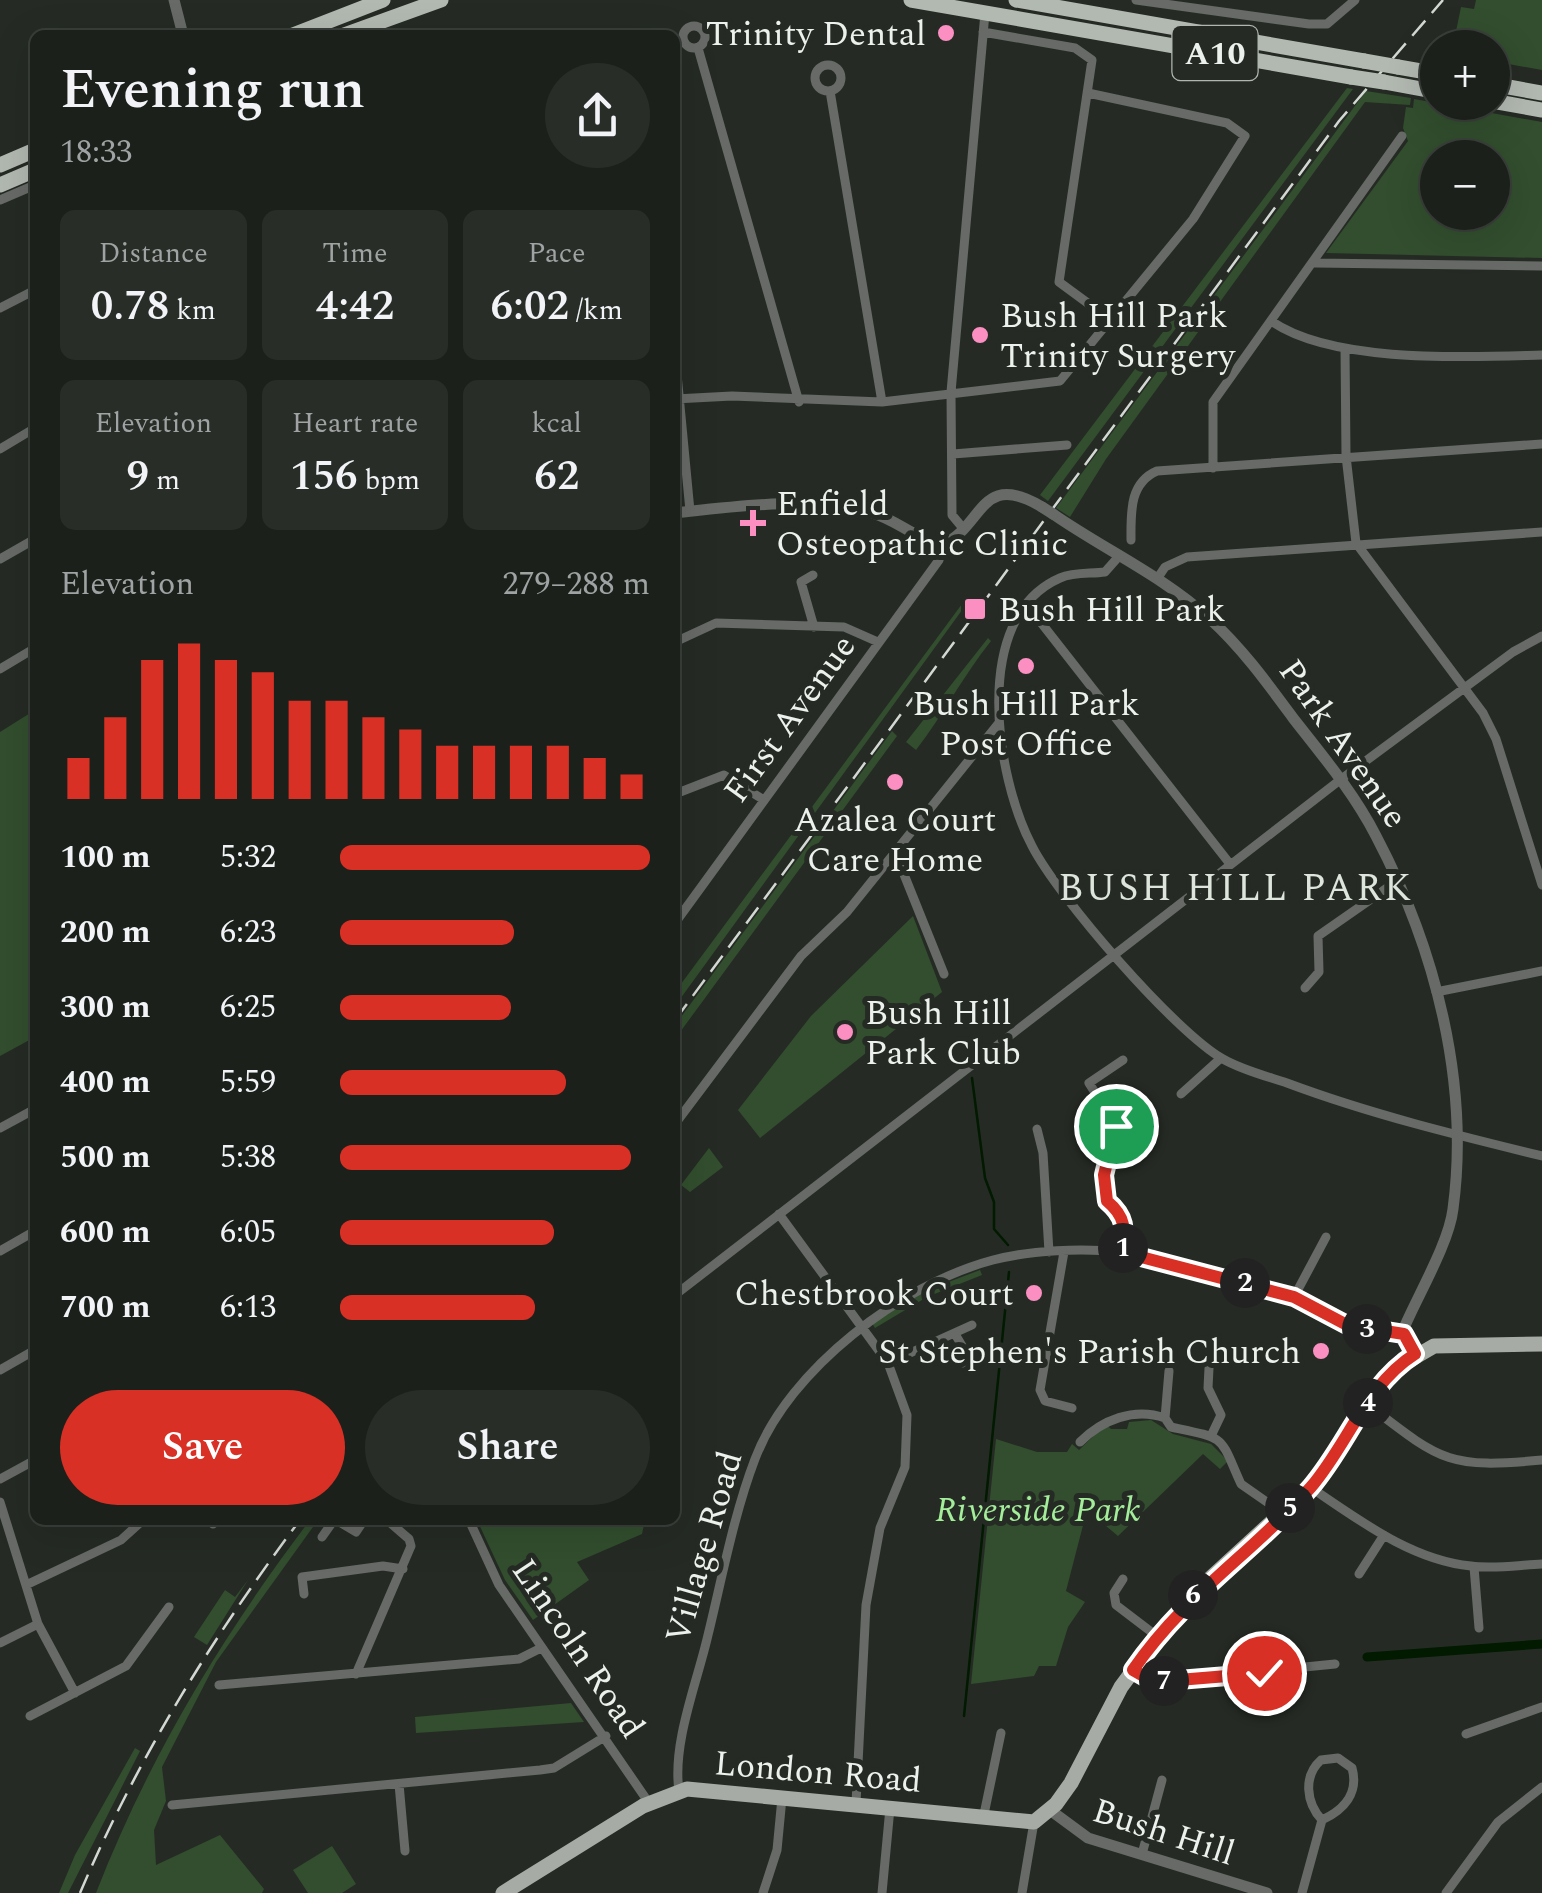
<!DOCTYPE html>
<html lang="en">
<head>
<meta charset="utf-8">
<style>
  body { margin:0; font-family:Spectral,serif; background:#292d28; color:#f1f3f6; height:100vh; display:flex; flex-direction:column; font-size:38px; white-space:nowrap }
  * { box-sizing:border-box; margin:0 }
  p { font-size:32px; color:#a0a3a3 }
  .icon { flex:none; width:55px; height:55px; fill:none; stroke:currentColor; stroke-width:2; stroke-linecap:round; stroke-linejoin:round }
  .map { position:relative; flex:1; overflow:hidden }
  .drawer { position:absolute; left:30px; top:30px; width:650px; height:1495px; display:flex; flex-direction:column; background:#1c201b; border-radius:15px; box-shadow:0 10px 40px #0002,0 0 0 2px #3a3e3a }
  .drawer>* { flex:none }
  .tools { position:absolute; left:1420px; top:30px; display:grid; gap:20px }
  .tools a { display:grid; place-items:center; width:90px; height:90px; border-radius:50%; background:#1c201b; box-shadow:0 10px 40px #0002,0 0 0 2px #3a3e3a; font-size:50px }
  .pin { position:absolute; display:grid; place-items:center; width:85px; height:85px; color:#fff; margin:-42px; border:5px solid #fff; border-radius:50%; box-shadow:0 2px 10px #0007 }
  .km { position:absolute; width:50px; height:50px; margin:-25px; border-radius:50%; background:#222; color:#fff; font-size:28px; line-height:50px; text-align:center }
  .round { display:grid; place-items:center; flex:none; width:105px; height:105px; border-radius:52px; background:#292d28 }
  .head { display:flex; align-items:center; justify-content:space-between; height:170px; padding:0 30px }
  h1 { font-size:55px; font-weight:600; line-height:75px }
  .stats { display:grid; grid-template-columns:repeat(3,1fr); gap:15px; height:170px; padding:10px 30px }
  .stats div { display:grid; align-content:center; border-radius:15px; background:#292d28; text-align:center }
  .stats b { font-size:42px; font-weight:600 }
  .stats small { font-size:28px; font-weight:400 }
  .stats p { font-size:28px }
  .chart { height:280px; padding:20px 30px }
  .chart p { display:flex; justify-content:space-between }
  .chart svg { width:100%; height:180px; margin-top:10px; stroke:#d93025; stroke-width:6 }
  .cta { display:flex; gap:20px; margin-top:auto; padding:20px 30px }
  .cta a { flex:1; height:115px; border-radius:60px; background:#d93025; color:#fff; font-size:40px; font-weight:600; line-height:115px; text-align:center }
  .cta a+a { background:#292d28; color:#f1f3f6 }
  ul { padding:0 30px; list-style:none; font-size:32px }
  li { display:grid; grid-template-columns:160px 120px 1fr; align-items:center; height:75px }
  li i { height:25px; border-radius:12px; background:#d93025 }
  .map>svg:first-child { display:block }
  .green { fill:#324e2e; fill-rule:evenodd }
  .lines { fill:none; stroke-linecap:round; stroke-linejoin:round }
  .stream { stroke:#011a00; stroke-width:2.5 }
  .canal { stroke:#011a00; stroke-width:9 }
  .minor { stroke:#676a67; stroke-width:9 }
  .tertiary { stroke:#676a67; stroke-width:11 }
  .primary { stroke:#a6aca5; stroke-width:15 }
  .trunk { stroke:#b2b9b1; stroke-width:15 }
  .rail { stroke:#d4d8d4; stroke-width:2.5; stroke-dasharray:20 10; stroke-linecap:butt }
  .tertiary-bridge { stroke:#676a67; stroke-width:11 }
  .trunk-bridge { stroke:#b2b9b1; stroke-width:15 }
  .route-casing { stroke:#fff; stroke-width:20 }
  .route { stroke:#d93025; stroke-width:12 }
  .poi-dot { fill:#fc8fc2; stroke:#252b24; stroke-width:4 }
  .labels { text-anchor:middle; stroke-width:10; stroke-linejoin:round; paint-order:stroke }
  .shield { fill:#252b24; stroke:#b1b6b1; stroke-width:2.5 }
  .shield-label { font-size:32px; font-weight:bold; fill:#edf1ed }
  .poi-label { font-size:35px; fill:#edf1ed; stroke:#252b24; text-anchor:start }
  .street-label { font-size:35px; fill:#edf1ed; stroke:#252b24 }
  .park-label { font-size:35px; font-style:italic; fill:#a4ed9a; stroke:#252b24 }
  .neighbourhood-label { font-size:38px; letter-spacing:2.5px; fill:#dde5dc; stroke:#252b24 }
</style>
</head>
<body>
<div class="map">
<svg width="1542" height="1893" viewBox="0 0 1542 1893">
  <rect width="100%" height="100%" fill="#252b24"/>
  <path class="green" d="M1476,0H1542V70L1503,63L1504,58L1493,56L1492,48L1453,46L1461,7L1474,9Z
    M1347,88L1353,89L1048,501L1040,495Z
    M1366,91L1411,98L1410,105L1365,102L1106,459L1070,517L1056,508Z
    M1414,99L1542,122V258L1326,253L1408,141L1403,128L1406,107L1413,108ZM1438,158H1492V212H1438Z
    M962,604L965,606L675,1006V992Z
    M988,638L991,641C963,676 943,715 916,750L906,742Z
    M35,710V1037L0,1056V732Z
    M892,731L897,736L675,1039V1025Z
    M913,916L942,992L760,1138L738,1110L811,1016Z
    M709,1148L723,1167L690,1192L681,1185Z
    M980,1270L982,1275L927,1297L875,1328L872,1323L925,1291Z
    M1151,1420L1173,1434L1211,1444L1228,1461L1220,1469L1203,1454L1118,1536L1087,1510L1066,1591L1085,1602L1068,1627L1056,1666H1039L1034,1676L971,1684L996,1439L1037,1452H1067L1072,1444L1079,1450L1106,1424L1111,1429H1127L1129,1422Z
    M310,1520H318L216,1662L162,1767L166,1801L154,1830L156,1865L220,1835L264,1889L262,1893H96C149,1757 222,1636 310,1520Z
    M477,1520H645L642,1534L577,1562L589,1580L533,1620L505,1580Z
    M248,1580L207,1645L194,1637L225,1590L235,1597Z
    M571,1703L584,1722L416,1733L415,1717Z
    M135,1748L140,1751L68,1893H59L75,1855Z
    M332,1846L356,1884L342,1893H308L293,1870Z"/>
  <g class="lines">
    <path class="stream" d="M972,1078L985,1178L994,1202V1229L1008,1245
      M964,1716L1009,1272"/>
    <path class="canal" d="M1367,1657L1542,1644"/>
    <path class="minor" d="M1136,0L1309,24H1327L1355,0
      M683 37a11 11 0 1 1 22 0a11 11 0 1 1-22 0Z
      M983,32L1075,48L1092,60L1059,282L1108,318
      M698,48L799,402
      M815 78a13 13 0 1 1 26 0a13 13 0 1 1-26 0Z
      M830,91L882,402
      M0,200L35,185
      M1315,263L1542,266
      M0,308L35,290
      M1271,321C1333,364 1467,357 1542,355
      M1345,348L1346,456L1356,543L1483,713L1496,739L1542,885
      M675,353L690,511
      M675,399L732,396L882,402L1060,381L1193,219L1245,136L1227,123L1088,93
      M0,449L35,428
      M953,454L1067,445
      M1213,468V402L1402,136
      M962,527L952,515L951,392L985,13
      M1131,540C1131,513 1129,483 1157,471L1542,444
      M1120,555L1105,572C1090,574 1074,572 1060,578C970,617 996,778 1032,846C1058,897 1175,1032 1223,1059C1242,1070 1266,1076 1287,1083C1370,1114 1456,1135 1542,1156
      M0,559L35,539
      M813,575L801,582L814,627
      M1157,579L1165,567L1187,557L1542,532
      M1028,606L1230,864
      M675,642L716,623L844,627L878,642
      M0,669L35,648
      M675,794L724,775L764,800
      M895,852L944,974
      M675,923L939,560L944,544
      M1305,988L1319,972L1318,936L1397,881
      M1436,992L1542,971
      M1181,1094L1221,1058
      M675,1124L801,956L847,912L998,724
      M0,1128L35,1109
      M1037,1129L1043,1153L1049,1252
      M779,1214L888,1363L907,1415L905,1467L880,1528L866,1605L856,1803
      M0,1251L35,1231
      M1064,1252L1040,1390L1045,1401L1072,1408
      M1122,1252C1125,1228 1126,1217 1107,1201L1104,1175L1116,1126L1089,1083L1123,1060
      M675,1295L1340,780L1513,652L1542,636
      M1294,1297L1326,1237
      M955,1334L964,1349L963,1363
      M888,1363L972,1325
      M1209,1368L1208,1388L1221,1415L1211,1436
      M0,1370L35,1350
      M1367,1404C1441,1461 1448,1469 1542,1460
      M1165,1418L1169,1371
      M1080,1442C1102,1420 1134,1407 1165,1418L1171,1427C1228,1439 1219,1435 1241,1484L1284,1514
      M0,1479L35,1460
      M1310,1487C1359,1520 1411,1560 1471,1566C1494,1569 1519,1565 1542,1564
      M0,1502L38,1624L75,1693
      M336,1520L356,1532L364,1520
      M469,1520L499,1585L649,1803
      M213,1524L217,1520
      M322,1537L334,1520
      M1474,1567L1479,1628
      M1359,1574L1384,1535
      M1123,1579L1114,1593L1116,1605L1158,1637
      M26,1585L121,1540L143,1520
      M304,1594L302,1577L383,1566L403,1569
      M0,1643L38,1624
      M1133,1670L1154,1682L1335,1664
      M356,1674L411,1546L409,1539L387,1520
      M219,1685L519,1659L541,1648
      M30,1716L126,1666L169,1607
      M1466,1734L1542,1707
      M399,1784L405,1851
      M679,1791C672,1743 697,1683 708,1635C722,1578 734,1514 755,1459C789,1369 902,1284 993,1260C1032,1250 1081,1248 1121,1252C1176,1258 1239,1278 1291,1296C1327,1309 1363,1342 1404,1334
      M172,1805L540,1770L554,1768L606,1736
      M983,1819L1001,1733
      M1142,1854L1162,1780
      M763,1893L777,1850L782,1798
      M882,1893L890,1808
      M1022,1893L1034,1822
      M1302,1893L1322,1820C1344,1810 1359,1793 1352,1768L1338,1758L1321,1760C1303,1776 1306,1803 1322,1820
      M1446,1893L1498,1822L1542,1787"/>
    <path class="tertiary" d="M174,0L183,35
      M675,513C738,506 811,496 872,513C898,520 917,541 944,544C984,525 980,470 1042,507
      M1053,514C1105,550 1163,576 1210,619C1242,648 1268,684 1293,718C1322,755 1354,793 1376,836C1435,948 1470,1082 1453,1209C1449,1243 1418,1295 1404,1328L1415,1353
      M1050,1810L1088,1838L1267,1893"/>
    <path class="primary" d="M503,1893L643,1806L687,1789L1034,1822L1056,1804L1071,1783L1121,1687L1158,1637L1191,1596L1310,1487L1391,1371L1434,1346L1542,1344"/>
    <path class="trunk" d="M911,0L1351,77
      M1016,0L1364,61
      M293,35L383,0
      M344,35L441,0
      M1398,67L1438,74
      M1384,82L1438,92
      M1492,84L1542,93
      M1492,101L1542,110
      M0,165L35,150
      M0,185L35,170"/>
    <path class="rail" d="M675,1020L1339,121L1443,0
      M80,1893C137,1759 213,1636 300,1520"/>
    <path class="tertiary-bridge" d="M1042,507L1053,514"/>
    <path class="trunk-bridge" d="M1364,61L1398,67
      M1351,77L1384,82"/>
  </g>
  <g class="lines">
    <g class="route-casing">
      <path id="route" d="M1116,1126L1104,1175L1107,1201C1126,1217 1125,1228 1122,1252L1294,1297L1347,1325L1404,1334L1415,1354C1366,1385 1348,1444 1311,1487C1252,1554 1186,1593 1133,1670L1154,1682L1264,1673"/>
    </g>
    <use href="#route" class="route"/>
  </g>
  <g class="poi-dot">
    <circle cx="946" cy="33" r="10"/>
    <circle cx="980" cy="335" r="10"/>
    <path d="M748 508h10v10h10v10h-10v10h-10v-10h-10v-10h10z"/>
    <rect x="963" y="597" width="24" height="24" rx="5"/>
    <circle cx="1026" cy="666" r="10"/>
    <circle cx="895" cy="782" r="10"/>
    <circle cx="845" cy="1032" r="10"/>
    <circle cx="1034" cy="1293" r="10"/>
    <circle cx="1321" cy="1351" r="10"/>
  </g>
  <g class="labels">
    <rect class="shield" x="1172.5" y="26" width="85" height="54" rx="8"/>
    <g class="shield-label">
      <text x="1215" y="64">A10</text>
    </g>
    <g class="poi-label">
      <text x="926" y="45" text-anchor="end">Trinity Dental</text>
      <text x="1000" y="327">Bush Hill Park<tspan x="1000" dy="40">Trinity Surgery</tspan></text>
      <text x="776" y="515">Enfield<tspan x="776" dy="40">Osteopathic Clinic</tspan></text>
      <text x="998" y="621">Bush Hill Park</text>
      <text x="1026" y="715" text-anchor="middle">Bush Hill Park<tspan x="1026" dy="40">Post Office</tspan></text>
      <text x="895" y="831" text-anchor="middle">Azalea Court<tspan x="895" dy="40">Care Home</tspan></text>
      <text x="865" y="1024">Bush Hill<tspan x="865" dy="40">Park Club</tspan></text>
      <text x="1014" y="1305" text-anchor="end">Chestbrook Court</text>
      <text x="1301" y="1363" text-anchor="end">St Stephen's Parish Church</text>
    </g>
    <g class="street-label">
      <text transform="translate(789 718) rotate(-54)" y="12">First Avenue</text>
      <text transform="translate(1344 743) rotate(55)" y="12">Park Avenue</text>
      <text transform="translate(703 1547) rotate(-74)" y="12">Village Road</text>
      <text transform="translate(579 1648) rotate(56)" y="12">Lincoln Road</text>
      <text transform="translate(818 1771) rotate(5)" y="12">London Road</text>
      <text transform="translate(1164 1831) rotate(18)" y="12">Bush Hill</text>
    </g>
    <g class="park-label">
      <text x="1038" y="1521">Riverside Park</text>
    </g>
    <g class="neighbourhood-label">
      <text x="1236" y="900">BUSH HILL PARK</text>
    </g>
  </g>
</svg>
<div class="tools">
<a>+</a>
<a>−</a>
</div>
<div class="pin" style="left:1116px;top:1126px;background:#1e9e55"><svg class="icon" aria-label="arrive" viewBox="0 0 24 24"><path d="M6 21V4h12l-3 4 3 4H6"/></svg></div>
<div class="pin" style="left:1264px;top:1673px;background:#d93025"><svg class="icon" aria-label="check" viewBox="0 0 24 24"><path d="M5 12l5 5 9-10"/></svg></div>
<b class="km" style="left:1123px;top:1248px">1</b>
<b class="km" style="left:1245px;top:1283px">2</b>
<b class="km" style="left:1367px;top:1329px">3</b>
<b class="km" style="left:1368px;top:1403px">4</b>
<b class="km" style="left:1290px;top:1508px">5</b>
<b class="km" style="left:1193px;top:1595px">6</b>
<b class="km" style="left:1164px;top:1681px">7</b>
<section class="drawer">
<div class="head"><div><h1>Evening run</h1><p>18:33</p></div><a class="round"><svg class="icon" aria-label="share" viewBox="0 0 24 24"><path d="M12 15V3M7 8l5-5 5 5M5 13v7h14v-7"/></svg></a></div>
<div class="stats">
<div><p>Distance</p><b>0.78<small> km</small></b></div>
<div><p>Time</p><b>4:42</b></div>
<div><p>Pace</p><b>6:02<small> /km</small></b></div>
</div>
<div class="stats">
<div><p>Elevation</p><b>9<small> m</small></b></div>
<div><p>Heart rate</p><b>156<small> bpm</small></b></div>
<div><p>kcal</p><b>62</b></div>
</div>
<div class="chart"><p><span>Elevation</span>279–288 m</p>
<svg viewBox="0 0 160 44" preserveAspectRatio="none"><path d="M5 44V34M15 44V24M25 44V10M35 44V6M45 44V10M55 44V13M65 44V20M75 44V20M85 44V24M95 44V27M105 44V31M115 44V31M125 44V31M135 44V31M145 44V34M155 44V38"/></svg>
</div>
<ul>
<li><b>100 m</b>5:32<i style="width:100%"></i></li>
<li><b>200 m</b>6:23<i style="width:56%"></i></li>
<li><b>300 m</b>6:25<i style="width:55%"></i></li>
<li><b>400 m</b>5:59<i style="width:73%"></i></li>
<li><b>500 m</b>5:38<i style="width:94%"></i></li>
<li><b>600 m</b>6:05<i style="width:69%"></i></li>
<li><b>700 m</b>6:13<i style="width:63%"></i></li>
</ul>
<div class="cta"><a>Save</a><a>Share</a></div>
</section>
</div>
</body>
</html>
